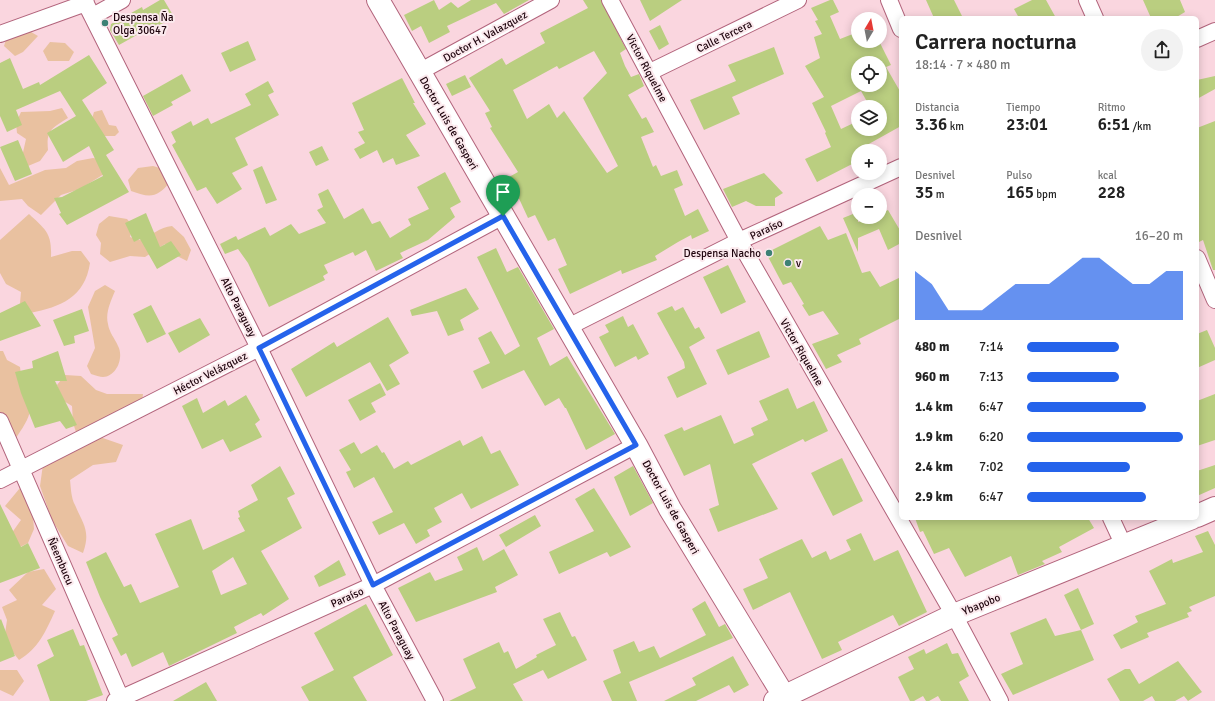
<!DOCTYPE html>
<html lang="es">
<head>
<meta charset="utf-8">
<style>
  body { margin:0; font-family:Signika,sans-serif; background:#f2f2f2; color:#222; height:100vh; display:flex; flex-direction:column; font-size:15px; white-space:nowrap }
  * { box-sizing:border-box; margin:0 }
  p { font-size:13px; color:#767676 }
  .icon { flex:none; width:22px; height:22px; fill:none; stroke:currentColor; stroke-width:2; stroke-linecap:round; stroke-linejoin:round }
  .map { position:relative; flex:1; overflow:hidden }
  .panel { position:absolute; left:899px; top:16px; width:300px; height:504px; display:flex; flex-direction:column; background:#fff; border-radius:6px; box-shadow:0 2px 10px #0003 }
  .panel>* { flex:none }
  .needle { width:26px; rotate:10deg }
  .controls { position:absolute; left:851px; top:12px; display:grid; gap:8px }
  .controls a { display:grid; place-items:center; width:36px; height:36px; border-radius:50%; background:#fff; box-shadow:0 2px 10px #0003; font-size:20px }
  .pin { position:absolute; display:grid; place-items:center; width:34px; height:34px; color:#fff; margin:-41px -17px; border-radius:50% 50% 50% 0; rotate:-45deg; box-shadow:0 0 4px #0007 }
  .pin .icon { rotate:45deg }
  .round { display:grid; place-items:center; flex:none; width:42px; height:42px; border-radius:21px; background:#f2f2f2 }
  .head { display:flex; align-items:center; justify-content:space-between; height:68px; padding:0 16px }
  h1 { font-size:22px; font-weight:600; line-height:30px }
  .figures { display:grid; grid-template-columns:repeat(3,1fr); gap:6px; height:68px; padding:4px 16px }
  .figures div { display:grid; align-content:center }
  .figures b { font-size:17px; font-weight:600 }
  .figures small { font-size:11px; font-weight:400 }
  .figures p { font-size:11px }
  .chart { height:112px; padding:8px 16px }
  .chart p { display:flex; justify-content:space-between }
  .chart svg { width:100%; height:72px; margin-top:4px; fill:#2563eb; opacity:.7 }
  ul { padding:0 16px; list-style:none; font-size:13px }
  li { display:grid; grid-template-columns:64px 48px 1fr; align-items:center; height:30px }
  li i { height:10px; border-radius:5px; background:#2563eb }
  .map>svg:first-child { display:block }
  .green { fill:#e9c1a0 }
  .building { fill:#bace80; fill-rule:evenodd }
  .lines { fill:none; stroke-linecap:round; stroke-linejoin:round }
  .street-casing { stroke:#b2647c; stroke-width:18 }
  .secondary-casing { stroke:#b2647c; stroke-width:24 }
  .street { stroke:#fff; stroke-width:16 }
  .secondary { stroke:#fff; stroke-width:22 }
  .route-casing { stroke:#fff; stroke-width:8 }
  .route { stroke:#2563eb; stroke-width:5 }
  .poi-dot { fill:#3d8175; stroke:#fbe9ed; stroke-width:1.5 }
  .labels { text-anchor:middle; stroke-width:4; stroke-linejoin:round; paint-order:stroke }
  .poi-label { font-size:11px; fill:#1d030c; stroke:#fbe9ed; text-anchor:start }
  .street-label { font-size:11px; fill:#1d030c; stroke:#fbe9ed }
</style>
</head>
<body>
<div class="map">
<svg width="1215" height="701" viewBox="0 0 1215 701">
  <rect width="100%" height="100%" fill="#fad6df"/>
  <path class="green" d="M24,28L38,36L23,52L15,56L4,46L8,33Z
    M50,42L65,43L74,52L69,61H48L43,51Z
    M62,108L68,118C52,128 46,130 48,150L40,161L28,166L22,157L26,139L17,133L16,123L21,112L50,111Z
    M102,110L109,125L116,126L119,132L115,136H99L91,122L94,112Z
    M93,158L108,160L104,174L80,189L61,195L41,215L28,206L22,199L0,201V168L9,185L45,170L66,168L77,161Z
    M153,166L167,170L170,182C157,198 150,198 131,191L128,180L138,168Z
    M29,214C46,230 52,233 51,257L72,251H81L90,263C85,297 61,307 30,313L20,303L21,292L6,284L0,273V240Z
    M109,216L127,219L133,226L130,237L139,240C151,236 160,227 172,226L184,237L191,250L187,261L177,256L174,247L165,244L145,257L130,256L110,262L100,254L101,243L96,235L99,224Z
    M105,285L115,291C111,301 105,313 108,324C109,332 115,339 118,346C124,357 117,376 103,377C100,377 95,375 91,374L87,366L95,348L88,307L95,291Z
    M0,351H3L7,360L20,367C21,380 29,396 30,407C31,417 21,430 16,438L0,429Z
    M65,375L81,376L96,390L107,394H143C140,432 108,433 77,435L73,423L72,406L62,400L57,385Z
    M97,436L123,445L116,462L93,465L70,480C71,488 71,498 75,505C83,524 91,531 83,553L68,546L52,520L40,486L44,457Z
    M20,488L32,504L34,529L28,543L14,550L11,534L21,520L5,506Z
    M44,569L56,589L42,605L55,611C46,631 38,649 19,660L4,641L7,620L2,607L17,600L9,590L28,572Z
    M0,670H17L24,681L13,696L0,690Z"/>
  <path class="building" d="M160,0H164L174,17L154,28L153,26L119,45L110,30L111,24L142,7L143,10Z
    M434,0L439,10L451,2L458,8L471,0H529L504,14L496,3L447,26L450,32L429,43L421,26L412,31L404,15Z
    M583,0H601L626,49L620,53L625,66L631,77L639,74L644,86L628,95L642,119L646,117L654,132L641,137L653,167L656,165L661,176L677,170L683,185L674,189L685,216L698,209L709,231L692,239L691,235L678,242L655,256L657,260L622,274L621,270L570,294L558,269L567,265L555,238L548,241L535,215L528,218L509,177L518,172L490,128L492,127L485,113L490,111L469,78L502,58L506,65L545,43L540,33L588,8ZM594,51L607,73L583,98L618,166L607,173L564,111L557,118L549,104L527,119L513,90L557,66L559,69Z
    M640,0H682L650,21Z
    M830,0H833L839,12L830,16L840,39L858,32V41H879L891,65L886,67L901,93V126L858,150V161L817,182L805,159L831,147L825,133L826,132L812,103L824,97L805,66L820,58L814,37L822,34L815,21L818,20L811,8ZM858,63H880V85H858ZM861,91L870,107H880V129H858V121L841,129L831,106Z
    M926,0H954L963,18H934Z
    M1032,0H1046L1056,18H1019L1014,9Z
    M1143,0H1180L1185,12L1175,18H1151Z
    M660,25L669,44L659,50L649,31Z
    M248,41L256,60L230,72L221,53Z
    M774,47L784,74L732,97L740,114L704,130L690,100L736,81L728,65Z
    M89,55L107,83L82,100L114,150L106,155L129,192L67,225L59,214L61,213L54,198L62,197L103,176L89,146L63,162L47,133L76,116L60,91L16,110L22,125L7,132L0,116V63L10,58L23,89L39,82L40,85Z
    M182,74L191,91L171,102L173,105L153,116L143,96Z
    M465,75L471,87L452,96L446,84Z
    M1215,76V89L1197,99V80Z
    M402,78L415,103H413L426,124L406,135L420,156L396,165L393,158L383,163L377,150L360,159L354,149L365,143L358,132L364,130L352,103Z
    M268,81L274,92L268,95L279,115L235,138L248,165L232,173L242,189L217,204L206,187L197,191L172,145L176,142L171,132L191,121L193,126L208,118L211,124L251,105L245,94Z
    M1215,121V270H1213L1203,240L1197,243V128Z
    M18,140L32,174L15,181L0,147Z
    M322,146L329,160L316,166L309,152Z
    M262,166L277,200L266,204L253,170Z
    M445,172L461,202L450,208L455,217L428,240L400,253L403,258L376,271L366,250L355,256L353,252L324,265L328,273L323,276L325,280L269,307L248,263L238,249L225,254L220,244L236,236L238,240L265,227L270,236L291,224L299,234L326,223L317,210L323,207L318,194L328,189L344,219L363,208L372,224L380,221L390,238L411,225L408,219L429,209L417,187Z
    M764,173L783,193L775,198V206H756L746,201L732,207L723,189Z
    M888,210L901,232V243L888,250L879,229L858,238V252L843,218L858,212V222L870,217H880V213Z
    M146,213L160,247L171,241L181,255L157,269L140,239L134,242L125,223Z
    M820,226L828,240L846,233L862,273L870,271L880,287L901,277V318L859,339L861,344L837,355L842,362L826,369L812,344L839,334L823,311L809,316L802,305L804,304L791,282L783,285L766,253Z
    M496,248L507,272L518,267L554,329L537,338L550,366L567,356L615,434L586,450L566,408H565L559,398L545,406L524,370L482,389L473,371L490,363L478,338L491,331L505,355L520,346L477,257Z
    M728,265L746,302L721,314L703,277Z
    M466,288L479,309L460,320L464,330L448,336L437,311L412,316L410,310Z
    M25,301L41,326L0,341V313Z
    M151,305L166,334L147,343L133,314Z
    M672,306L675,311L683,307L695,329L699,327L705,338L689,347L707,384L677,398L667,377L685,368L684,362L657,313Z
    M82,309L89,331L74,336L75,343L64,346L53,320Z
    M623,316L628,327L633,324L649,354L638,360L636,356L615,367L599,337L609,332L605,325Z
    M388,317L409,353L389,365L400,384L387,391L370,362L306,397L291,369L334,342L337,347Z
    M200,318L210,335L179,353L168,333Z
    M1207,330L1215,348V360L1197,368V334Z
    M759,331L770,357L728,375L716,350Z
    M58,351L67,381H55L77,425L66,429L60,421L35,428L21,393L15,372L33,368L32,361Z
    M380,383L386,395L371,403L376,412L360,421L348,400Z
    M788,388L797,409L814,401L828,431L805,442L803,439L752,464L778,509L718,532L709,509L719,505L710,464L684,476L664,435L682,427L684,431L721,415L734,444L754,435L751,428L768,420L759,401Z
    M1215,394V440L1197,446V401Z
    M246,395L260,420L255,424L262,437L230,452L223,439L202,449L182,406L197,398L203,413L225,400L228,406Z
    M482,436L491,454L500,450L519,485L471,509L462,493L434,508L442,522L427,530L430,536L416,544L404,523L379,535L372,522L393,512L374,477L354,488L346,472L351,470L339,450L354,442L361,454L377,445L382,453L384,452L394,469L408,461L411,465L460,440L463,446Z
    M842,458L863,501L833,516L811,473Z
    M1215,465V488L1197,496V471Z
    M280,466L295,494L287,498L302,528L261,551L289,599L263,616L261,613L234,627L237,633L169,666L163,652L132,667L126,653L121,656L112,638L118,635L100,597L86,562L106,552L124,587L131,584L140,603L179,587L155,534L191,519L203,550L245,531L238,518L240,517L238,511L258,500L251,485ZM233,557L247,584L221,595L212,571Z
    M633,466L653,503L630,516L614,477Z
    M594,488L631,547L610,557L607,552L559,574L549,552L594,531L575,499Z
    M0,504L21,547L28,543L40,568L0,583Z
    M535,515L541,526L506,547L499,535Z
    M915,518H1088L1094,528L1059,547L1062,552L1042,561L1045,564L1018,575L1011,556L965,577L949,548L934,554L923,531L920,532Z
    M1208,531L1215,545V596L1189,607L1192,611L1187,613L1189,617L1147,633L1149,637L1121,649L1113,635L1138,622L1135,616L1166,604L1149,571L1172,559L1173,563L1203,552L1195,536Z
    M861,533L874,561L898,550L927,612L899,626L893,615L838,642L842,650L822,659L790,592L753,610L743,589L768,578L759,559L802,539L812,558L826,551L830,560L851,550L846,540Z
    M477,547L483,561L504,549L518,575L495,587L497,592L416,622L398,588L430,572L435,581L463,570L457,557Z
    M339,560L346,575L319,587L314,576Z
    M1078,588L1094,624L1081,630L1064,595Z
    M705,601L719,627L725,624L733,638L629,682L637,701H612L603,681L621,673L613,650L634,641L639,652L654,646L660,658L706,635L692,609Z
    M366,604L393,655L353,677L367,701H309L301,687L334,670L314,633Z
    M560,612L572,637L575,636L587,660L548,679L543,670L513,684L523,701H449L476,688L463,659L499,642L504,653L508,651L516,669L537,657L536,655L556,645L543,619Z
    M1046,618L1055,636L1081,630L1094,660L1013,695L1001,674L1023,664L1010,633Z
    M1,619L15,656L0,662V620Z
    M73,629L80,646L84,645L103,695L86,701H50L37,665L54,656L47,640Z
    M947,643L952,654L958,653L969,676L959,682L969,701H941L938,696L929,701H926L923,696L914,701H910L898,677L914,669L908,657L924,649L926,654Z
    M733,656L749,685L734,693L729,685L696,701H664L696,685L692,678Z
    M1178,661L1202,692L1188,701L1184,696L1175,701H1155L1152,696L1143,701H1120L1107,679L1125,669H1130L1139,684Z
    M206,682L217,701H173Z"/>
  <g class="lines">
    <g class="street-casing">
      <path id="street" d="M84,0L259,348L373,585L435,701
        M610,0L739,241L954,615L1000,701
        M889,0L901,29
        M1087,0L1095,18
        M93,16L122,0
        M0,34L86,3
        M1197,39L1215,31
        M419,72L551,0
        M650,72L798,0
        M1197,258L1215,300
        M568,327L739,241L901,167
        M0,421L122,701
        M0,480L259,348L503,216
        M1111,518L1124,546
        M115,701L373,585L636,445"/>
    </g>
    <g class="secondary-casing">
      <path id="secondary" d="M378,0L636,445L670,509L787,701
        M1197,516L1215,508
        M775,701L954,615L1192,518"/>
    </g>
    <use href="#street" class="street"/>
    <use href="#secondary" class="secondary"/>
  </g>
  <g class="lines">
    <g class="route-casing">
      <path id="route" d="M503,216L636,445L373,585L259,348Z"/>
    </g>
    <use href="#route" class="route"/>
  </g>
  <g class="poi-dot">
    <circle cx="105" cy="23" r="4"/>
    <circle cx="769" cy="253" r="4"/>
    <circle cx="788" cy="263" r="4"/>
  </g>
  <g class="labels">
    <g class="poi-label">
      <text x="113" y="21">Despensa Ña<tspan x="113" dy="13">Olga 30647</tspan></text>
      <text x="761" y="257" text-anchor="end">Despensa Nacho</text>
      <text x="796" y="267">v</text>
    </g>
    <g class="street-label">
      <text transform="translate(485 36) rotate(-29)" y="4">Doctor H. Valazquez</text>
      <text transform="translate(724 36) rotate(-26)" y="4">Calle Tercera</text>
      <text transform="translate(647 68) rotate(62)" y="4">Victor Riquelme</text>
      <text transform="translate(449 123) rotate(60)" y="4">Doctor Luis de Gasperi</text>
      <text transform="translate(766 229) rotate(-25)" y="4">Paraíso</text>
      <text transform="translate(239 307) rotate(63)" y="4">Alto Paraguay</text>
      <text transform="translate(802 352) rotate(60)" y="4">Victor Riquelme</text>
      <text transform="translate(210 373) rotate(-27)" y="4">Héctor Velázquez</text>
      <text transform="translate(671 507) rotate(61)" y="4">Doctor Luis de Gasperi</text>
      <text transform="translate(61 561) rotate(67)" y="4">Ñeembucu</text>
      <text transform="translate(347 597) rotate(-24)" y="4">Paraíso</text>
      <text transform="translate(981 604) rotate(-22)" y="4">Ybapobo</text>
      <text transform="translate(397 630) rotate(62)" y="4">Alto Paraguay</text>
    </g>
  </g>
</svg>
<div class="controls">
<a><svg class="needle" viewBox="-14 -14 28 28"><path d="M0-13l5 13h-10z" fill="#e53935"/><path d="M0 13l5-13h-10z" fill="#767676"/></svg></a>
<a><svg class="icon" aria-label="locate" viewBox="0 0 24 24"><circle cx="12" cy="12" r="6"/><path d="M12 2v4M12 18v4M2 12h4M18 12h4"/></svg></a>
<a><svg class="icon" aria-label="layers" viewBox="0 0 24 24"><path d="M12 4l9 5-9 5-9-5zM3 14l9 5 9-5"/></svg></a>
<a>+</a>
<a>−</a>
</div>
<div class="pin" style="left:503px;top:216px;background:#1e9e55"><svg class="icon" aria-label="arrive" viewBox="0 0 24 24"><path d="M6 21V4h12l-3 4 3 4H6"/></svg></div>
<section class="panel">
<div class="head"><div><h1>Carrera nocturna</h1><p>18:14 · 7 × 480 m</p></div><a class="round"><svg class="icon" aria-label="share" viewBox="0 0 24 24"><path d="M12 15V3M7 8l5-5 5 5M5 13v7h14v-7"/></svg></a></div>
<div class="figures">
<div><p>Distancia</p><b>3.36<small> km</small></b></div>
<div><p>Tiempo</p><b>23:01</b></div>
<div><p>Ritmo</p><b>6:51<small> /km</small></b></div>
</div>
<div class="figures">
<div><p>Desnivel</p><b>35<small> m</small></b></div>
<div><p>Pulso</p><b>165<small> bpm</small></b></div>
<div><p>kcal</p><b>228</b></div>
</div>
<div class="chart"><p><span>Desnivel</span>16–20 m</p>
<svg viewBox="0 0 160 44" preserveAspectRatio="none"><path d="M0 44V14L10 22L20 38L30 38L40 38L50 30L60 22L70 22L80 22L90 14L100 6L110 6L120 14L130 22L140 22L150 14L160 14V44z"/></svg>
</div>
<ul>
<li><b>480 m</b>7:14<i style="width:59%"></i></li>
<li><b>960 m</b>7:13<i style="width:59%"></i></li>
<li><b>1.4 km</b>6:47<i style="width:76%"></i></li>
<li><b>1.9 km</b>6:20<i style="width:100%"></i></li>
<li><b>2.4 km</b>7:02<i style="width:66%"></i></li>
<li><b>2.9 km</b>6:47<i style="width:76%"></i></li>
</ul>
</section>
</div>
</body>
</html>
